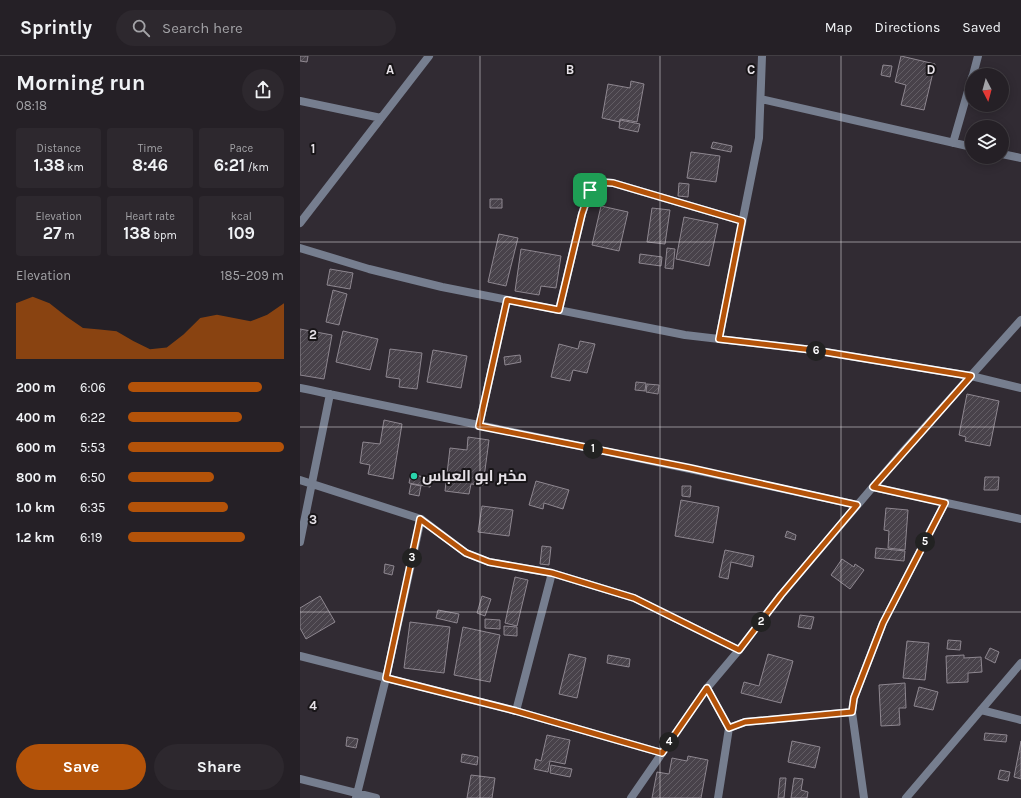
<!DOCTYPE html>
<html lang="en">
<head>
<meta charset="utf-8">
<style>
  body { margin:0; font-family:Karla,Cairo,sans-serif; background:#2d282e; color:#f1f3f6; height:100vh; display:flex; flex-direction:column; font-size:15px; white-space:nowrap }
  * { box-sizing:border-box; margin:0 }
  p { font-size:13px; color:#a3a3a7 }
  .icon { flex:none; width:22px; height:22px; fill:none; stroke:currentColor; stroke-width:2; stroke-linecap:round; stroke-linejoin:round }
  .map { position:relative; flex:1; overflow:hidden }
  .details { display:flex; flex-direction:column; background:#252026; width:300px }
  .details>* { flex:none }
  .needle { width:26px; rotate:174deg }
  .buttons { position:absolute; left:665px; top:12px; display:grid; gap:8px }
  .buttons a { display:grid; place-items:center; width:44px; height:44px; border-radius:50%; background:#252026; box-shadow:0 2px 10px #0003,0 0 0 1px #423e43; font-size:20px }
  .pin { position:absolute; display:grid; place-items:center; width:34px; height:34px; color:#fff; margin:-17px; border-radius:8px; box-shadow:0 2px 6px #0006 }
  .km { position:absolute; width:20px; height:20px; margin:-10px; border-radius:50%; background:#222; color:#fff; font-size:11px; line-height:20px; text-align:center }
  .round { display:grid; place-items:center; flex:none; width:42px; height:42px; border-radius:21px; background:#2d282e }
  .head { display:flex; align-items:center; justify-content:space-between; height:68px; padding:0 16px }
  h1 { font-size:22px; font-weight:700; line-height:30px }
  .stats { display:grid; grid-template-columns:repeat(3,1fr); gap:6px; height:68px; padding:4px 16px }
  .stats div { display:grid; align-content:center; border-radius:4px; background:#2d282e; text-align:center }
  .stats b { font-size:17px; font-weight:700 }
  .stats small { font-size:11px; font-weight:400 }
  .stats p { font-size:11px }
  .chart { height:112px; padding:8px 16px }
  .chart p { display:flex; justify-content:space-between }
  .chart svg { width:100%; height:72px; margin-top:4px; fill:#b45309; opacity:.7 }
  .cta { display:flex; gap:8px; margin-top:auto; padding:8px 16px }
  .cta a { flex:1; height:46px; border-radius:24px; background:#b45309; color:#fff; font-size:16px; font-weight:700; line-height:46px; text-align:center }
  .cta a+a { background:#2d282e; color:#f1f3f6 }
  ul { padding:0 16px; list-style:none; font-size:13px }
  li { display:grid; grid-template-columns:64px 48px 1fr; align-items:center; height:30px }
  li i { height:10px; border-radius:5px; background:#b45309 }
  header { display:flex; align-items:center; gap:24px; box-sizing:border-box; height:56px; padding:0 20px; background:#252026; border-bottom:1px solid #423e43 }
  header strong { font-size:19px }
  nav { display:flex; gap:22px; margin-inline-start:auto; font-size:14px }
  .search { width:280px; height:36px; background:#2d282e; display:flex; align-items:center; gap:10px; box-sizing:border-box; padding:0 14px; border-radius:22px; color:#a3a3a7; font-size:15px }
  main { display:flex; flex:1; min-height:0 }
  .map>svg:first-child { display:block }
  .building { fill:url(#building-hatch); stroke:#8e8790 }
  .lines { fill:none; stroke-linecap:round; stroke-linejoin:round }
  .minor { stroke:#767e8f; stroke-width:8 }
  .route-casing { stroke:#fff; stroke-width:8 }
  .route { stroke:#b45309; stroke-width:5 }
  .grid { fill:none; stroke:#e6e1e7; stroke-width:1; stroke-opacity:0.55 }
  .poi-dot { fill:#29d5ac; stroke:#181518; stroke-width:1.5 }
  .labels { text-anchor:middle; stroke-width:4; stroke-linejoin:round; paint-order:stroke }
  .poi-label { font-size:15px; font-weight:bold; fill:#e6e1e7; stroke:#181518; text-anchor:start }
  .grid-label { font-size:13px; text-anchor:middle; font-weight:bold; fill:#e6e1e7; stroke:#181518; stroke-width:4; stroke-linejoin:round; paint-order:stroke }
</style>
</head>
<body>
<header>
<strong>Sprintly</strong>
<div class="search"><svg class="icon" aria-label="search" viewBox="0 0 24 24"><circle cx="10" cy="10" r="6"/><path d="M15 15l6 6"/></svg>Search here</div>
<nav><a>Map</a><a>Directions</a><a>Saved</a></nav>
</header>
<main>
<section class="details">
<div class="head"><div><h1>Morning run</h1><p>08:18</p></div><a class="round"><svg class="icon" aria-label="share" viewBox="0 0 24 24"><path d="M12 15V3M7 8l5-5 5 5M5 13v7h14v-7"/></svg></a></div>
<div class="stats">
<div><p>Distance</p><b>1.38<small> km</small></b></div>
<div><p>Time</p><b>8:46</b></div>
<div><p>Pace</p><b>6:21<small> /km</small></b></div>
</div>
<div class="stats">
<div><p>Elevation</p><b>27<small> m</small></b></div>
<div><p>Heart rate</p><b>138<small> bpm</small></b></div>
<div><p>kcal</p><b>109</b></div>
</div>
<div class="chart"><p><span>Elevation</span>185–209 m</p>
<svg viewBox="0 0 160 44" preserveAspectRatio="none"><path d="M0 44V10L10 6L20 10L30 18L40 25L50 26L60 27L70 33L80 38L90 37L100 29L110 19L120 17L130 19L140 21L150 17L160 10V44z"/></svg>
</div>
<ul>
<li><b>200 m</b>6:06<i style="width:86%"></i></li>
<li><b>400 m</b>6:22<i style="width:73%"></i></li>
<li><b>600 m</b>5:53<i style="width:100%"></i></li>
<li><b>800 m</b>6:50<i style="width:55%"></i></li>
<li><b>1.0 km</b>6:35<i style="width:64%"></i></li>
<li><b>1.2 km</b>6:19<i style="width:75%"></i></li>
</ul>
<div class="cta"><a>Save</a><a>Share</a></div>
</section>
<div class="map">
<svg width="721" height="742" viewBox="0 0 721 742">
  <defs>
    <pattern id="building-hatch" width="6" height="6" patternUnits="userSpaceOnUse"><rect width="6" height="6" fill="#48424a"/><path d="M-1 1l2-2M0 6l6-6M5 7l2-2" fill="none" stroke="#625d64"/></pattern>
  </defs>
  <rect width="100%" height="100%" fill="#312b33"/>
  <path class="building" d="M0,0H8L7,6L0,5Z
    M601,0L635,8L624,54L601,49L606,29L595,26Z
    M583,9L592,10L590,21L581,19Z
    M680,13H694V19H680Z
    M331,25L344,28L337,66L320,63V66L302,62L308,28L330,32Z
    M320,64L340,68L338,76L319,72Z
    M413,86L432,90L431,96L411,92Z
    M391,96L420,100L416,126L387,122Z
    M379,127L389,128L388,141L378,140Z
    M190,143H202V152H190Z
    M301,150L328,156L319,195L292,189Z
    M352,152L370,154L365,188L347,186Z
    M384,161L418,168L409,210L376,203Z
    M199,178L218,182L206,230L188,226Z
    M367,192L375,193L373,213L365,212Z
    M221,193L261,200L256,232L241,230L239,239L215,235Z
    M340,198L362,201L361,210L339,207Z
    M30,213L53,217L50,233L27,229Z
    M33,234L47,238L39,269L26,266Z
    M0,273L32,279L24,323L0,319Z
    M43,275L78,283L70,314L36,306Z
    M280,285L295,288L287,317L273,314L270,325L251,321L259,288L278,293Z
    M90,293L122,297L117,333L99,331L100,323L86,321Z
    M133,294L167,300L161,332L127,326Z
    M220,299L221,306L205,309L204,301Z
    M336,326L346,327L345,335L335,334Z
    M347,328L359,329L358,338L346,336Z
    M667,338L699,345L690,390L665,385L666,381L659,379Z
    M84,364L102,368L93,423L68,418L70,409L60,407L63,386L80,388Z
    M168,381L189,384L183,429L171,428L169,438L145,435L150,392L167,394Z
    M111,418L132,423L130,431L109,427Z
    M685,421H699L698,434H684Z
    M236,425L269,434L263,453L244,447L243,453L229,449Z
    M111,428L121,430L119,440L109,438Z
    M382,430H391L390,441L382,440Z
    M381,444L419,451L413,487L375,480Z
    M182,450L213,454L209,480L178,476Z
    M586,452L608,454L605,494L588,492L589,475L584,474Z
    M487,475L496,479L495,484L485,481Z
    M242,490L251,491L249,509L240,508Z
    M576,492L605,495L604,505L575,502Z
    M425,494L454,500L452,511L431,506L428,523L419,521Z
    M542,503L554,511L555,508L564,514L550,533L531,519Z
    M85,508L94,510L92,519L84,517Z
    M215,521L228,524L217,570L205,567Z
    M20,540L35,566L6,583L0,572V552Z
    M182,540L191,543L185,560L177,557Z
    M138,554L159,558L157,567L136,562Z
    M500,559L514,561L511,573L498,571Z
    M185,563L200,564V573L185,572Z
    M110,566L150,571L144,617L104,612Z
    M204,570L217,571V580L204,579Z
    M163,571L200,579L190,626L154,619Z
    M648,584L661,585L660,594L647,593Z
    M607,585L629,587L625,624L603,622Z
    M690,592L699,596L695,607L685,602Z
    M269,598L286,602L277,642L259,638Z
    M468,598L493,605L481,647L441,637L444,626L459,630Z
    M308,599L330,603L329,611L307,607Z
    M664,599V602L681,601L682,616L668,617V626L647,627L646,600Z
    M605,627L606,652H599L600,669L581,670L579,629Z
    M619,631L638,636L633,654L614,650Z
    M685,677L707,679L706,686L684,684Z
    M247,679L270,684L265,708L250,705L248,716L234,713L236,703L241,705Z
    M47,681L58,683L56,692L46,690Z
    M492,685L520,691L515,712L488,706Z
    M721,685V723L714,721Z
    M162,698L178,701L177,709L161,706Z
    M388,700L408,704L401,742H352L357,716L369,718L372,702L387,705Z
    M251,709L272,713L270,721L250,717Z
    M700,714L710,716L708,725L698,723Z
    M171,719L195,722L192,742H167Z
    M480,722H486L484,742H478Z
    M494,722L503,723L501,734L508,736L507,742H491Z"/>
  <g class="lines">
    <path class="minor" d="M673,19L678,0
      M461,43L672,91
      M0,45L81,62
      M653,87L672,21
      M702,98L721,102
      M0,167L129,0
      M0,192L69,213L142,231L385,279L513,294L671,320L721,332
      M259,254L282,158L290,134L299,126L313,127L442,165
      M419,283L459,82L462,0
      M0,332C186,371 372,408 557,449
      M179,370L207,244
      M0,424L121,463L166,497L189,506L252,517L334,542L439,594
      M573,431L721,463
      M0,486L30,338
      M0,600L216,655L362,697
      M407,632L429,672L418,742
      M681,654L721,664
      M216,655L252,517
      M429,672L445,666L552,656
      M0,723L76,742
      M56,742L86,622L121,463
      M331,742L407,632L439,594L481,539L600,399L721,264
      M564,742L552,656L554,642L583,567L645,447
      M606,742L721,607"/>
  </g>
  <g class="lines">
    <g class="route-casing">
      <path id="route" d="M299,126L313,127L442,165L419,283L513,294L671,320L573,431L645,447L583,567L554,642L552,656L445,666L429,672L407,632L362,697L216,655L86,622L120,463L166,497L189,506L252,517L334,542L439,594L481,539L557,449L390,412L179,370L207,244L259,254L282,158L290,134Z"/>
    </g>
    <use href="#route" class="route"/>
  </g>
  <path class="grid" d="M180,0V742M360,0V742M541,0V742M0,186H721M0,371H721M0,556H721"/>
  <circle class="poi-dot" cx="114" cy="420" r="4"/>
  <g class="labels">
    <g class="poi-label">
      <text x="122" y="425">مخبر ابو العباس</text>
    </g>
  </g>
  <g class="grid-label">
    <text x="90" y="18">A</text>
    <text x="270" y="18">B</text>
    <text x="451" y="18">C</text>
    <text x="631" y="18">D</text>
    <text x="13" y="97">1</text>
    <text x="13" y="283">2</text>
    <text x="13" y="468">3</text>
    <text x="13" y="654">4</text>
  </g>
</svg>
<div class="buttons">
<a><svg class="needle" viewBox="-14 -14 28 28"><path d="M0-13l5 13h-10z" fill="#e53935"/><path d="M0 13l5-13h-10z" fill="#a3a3a7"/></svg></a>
<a><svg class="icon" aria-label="layers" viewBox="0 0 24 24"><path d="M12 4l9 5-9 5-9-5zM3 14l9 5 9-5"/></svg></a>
</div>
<div class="pin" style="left:290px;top:134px;background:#1e9e55"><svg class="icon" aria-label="arrive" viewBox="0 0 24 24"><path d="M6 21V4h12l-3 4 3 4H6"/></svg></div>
<b class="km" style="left:293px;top:393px">1</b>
<b class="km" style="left:461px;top:566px">2</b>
<b class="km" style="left:112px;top:502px">3</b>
<b class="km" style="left:369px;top:686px">4</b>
<b class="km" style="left:625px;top:486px">5</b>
<b class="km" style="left:516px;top:295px">6</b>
</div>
</main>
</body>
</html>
